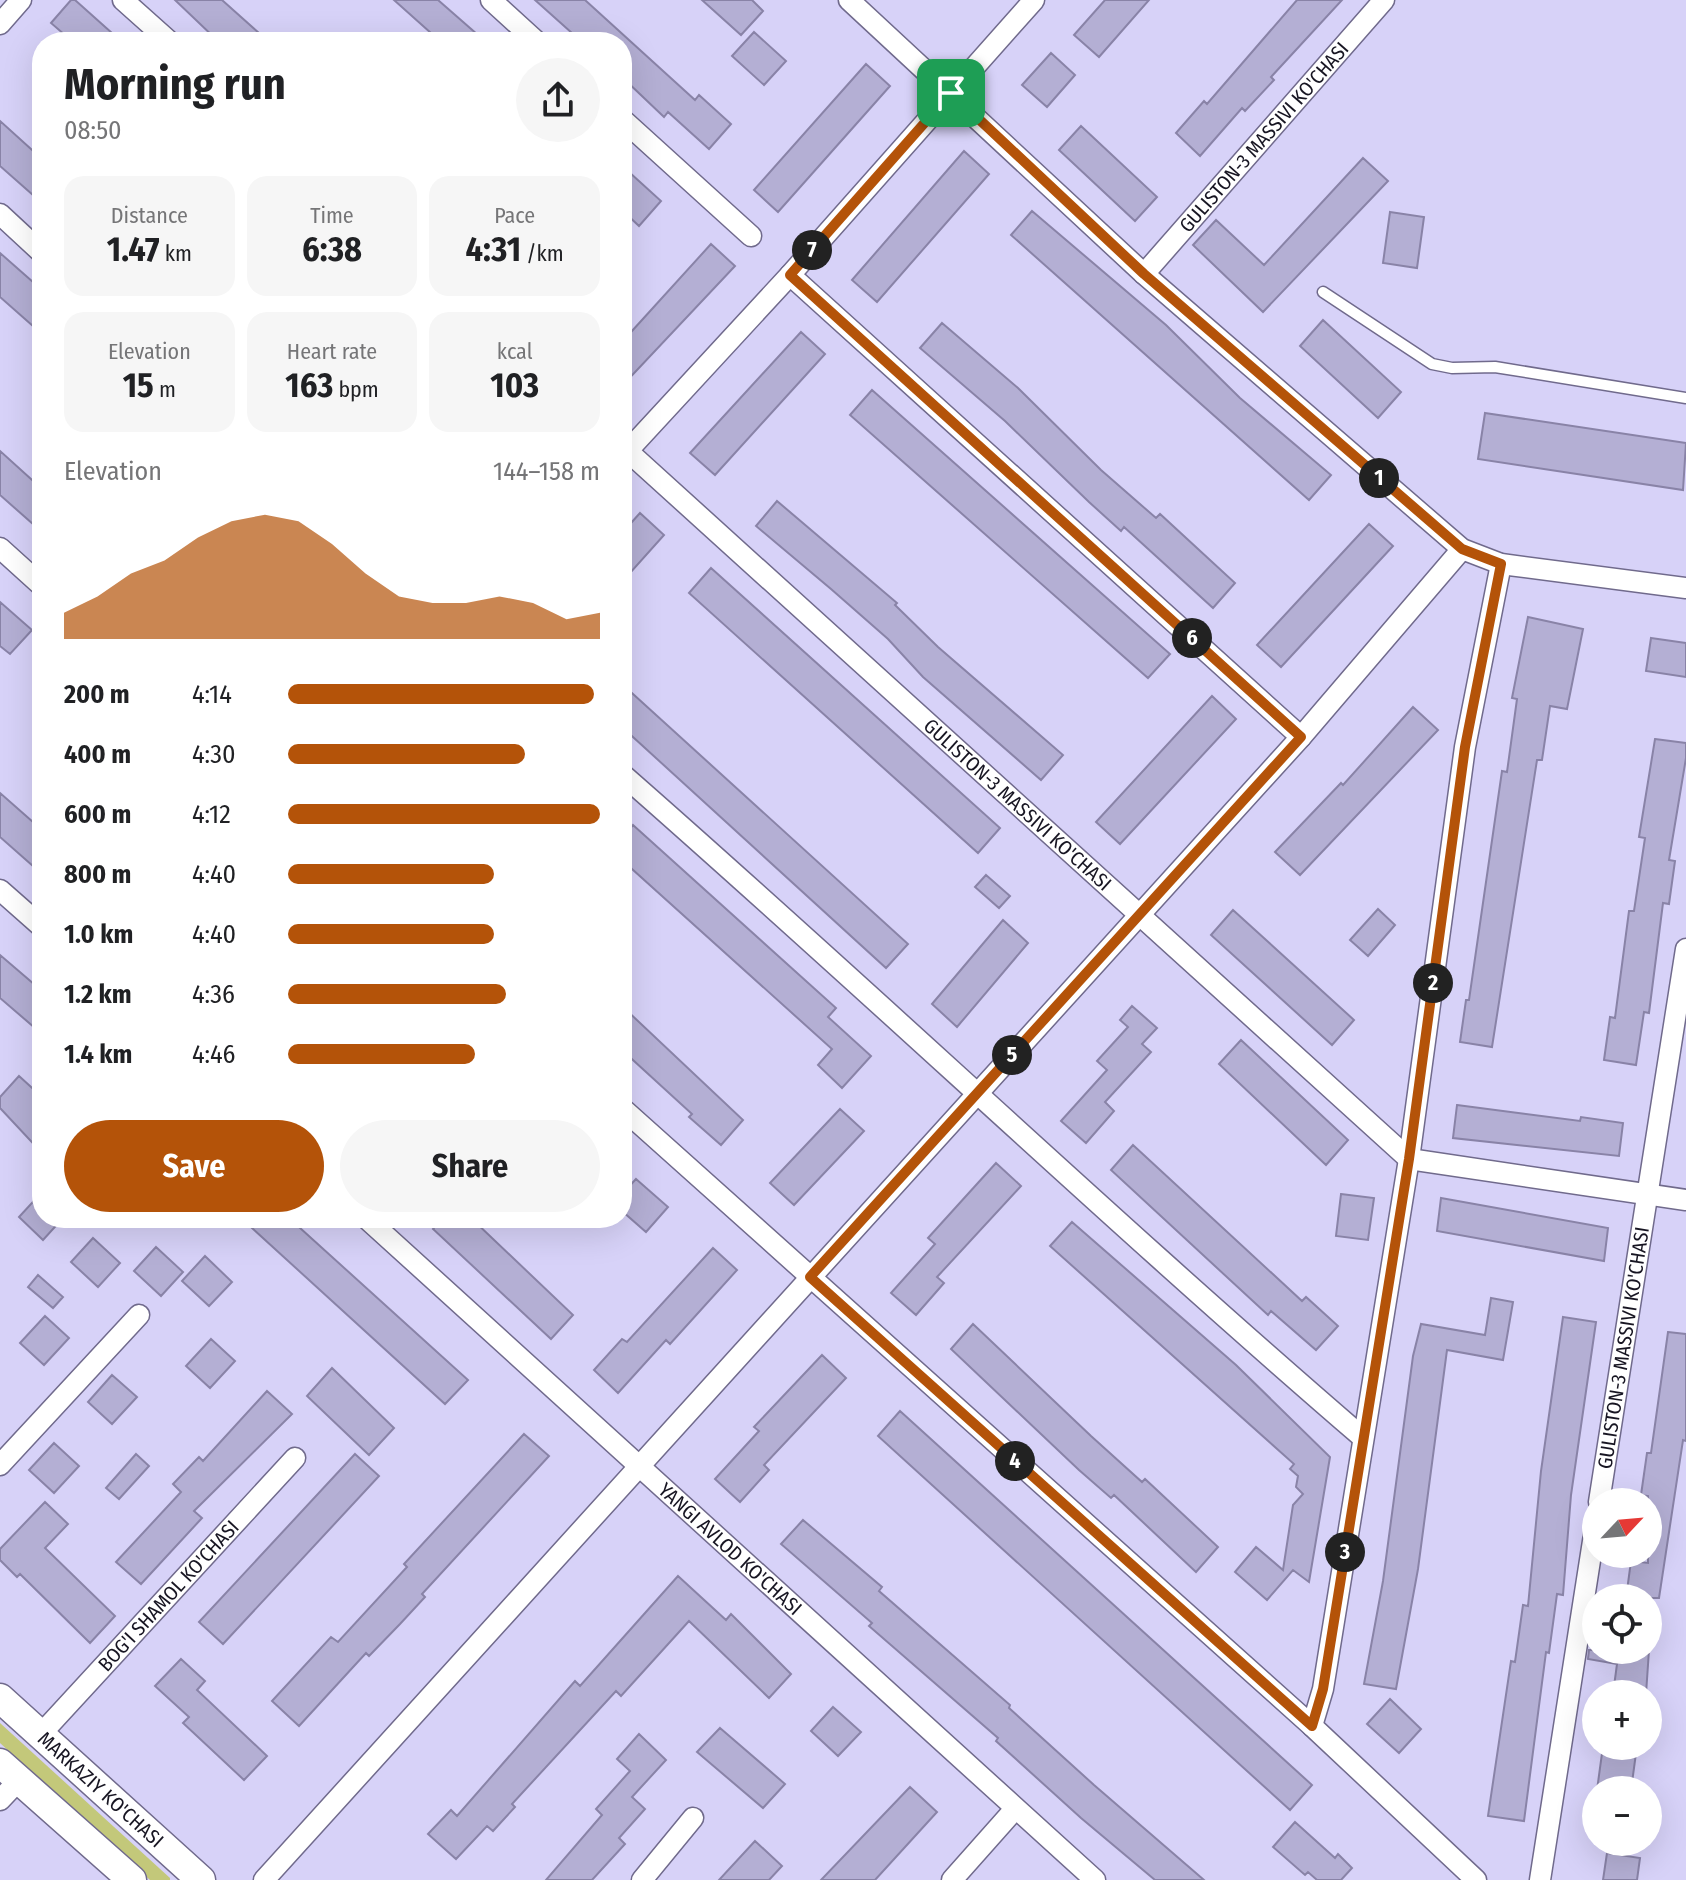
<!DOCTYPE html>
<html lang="en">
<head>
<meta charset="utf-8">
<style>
  body { margin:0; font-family:"Fira Sans Condensed",sans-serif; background:#f6f6f6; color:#202124; height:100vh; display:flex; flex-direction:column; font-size:30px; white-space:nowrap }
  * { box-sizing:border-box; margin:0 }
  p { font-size:26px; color:#757577 }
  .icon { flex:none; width:44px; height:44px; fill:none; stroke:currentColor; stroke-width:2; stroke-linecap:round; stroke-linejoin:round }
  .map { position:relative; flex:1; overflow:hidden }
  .panel { position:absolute; left:32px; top:32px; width:600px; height:1196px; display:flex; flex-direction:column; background:#fff; border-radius:32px; box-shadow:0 8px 32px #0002 }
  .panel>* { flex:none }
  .needle { width:52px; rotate:64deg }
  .tools { position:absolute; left:1582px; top:1488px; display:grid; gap:16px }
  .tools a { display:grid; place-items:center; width:80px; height:80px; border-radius:50%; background:#fff; box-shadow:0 8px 32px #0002; font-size:40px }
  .pin { position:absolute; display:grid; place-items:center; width:68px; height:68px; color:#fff; margin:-34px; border-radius:16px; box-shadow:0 4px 12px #0006 }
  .km { position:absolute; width:40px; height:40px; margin:-20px; border-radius:50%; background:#222; color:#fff; font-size:22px; line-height:40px; text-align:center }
  .round { display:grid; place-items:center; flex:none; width:84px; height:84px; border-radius:42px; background:#f6f6f6 }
  .headline { display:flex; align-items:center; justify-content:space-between; height:136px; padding:0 32px }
  h1 { font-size:44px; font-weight:700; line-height:60px }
  .figures { display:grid; grid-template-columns:repeat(3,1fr); gap:12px; height:136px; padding:8px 32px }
  .figures div { display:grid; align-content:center; border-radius:20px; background:#f6f6f6; text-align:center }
  .figures b { font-size:34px; font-weight:700 }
  .figures small { font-size:22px; font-weight:400 }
  .figures p { font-size:22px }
  .chart { height:224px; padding:16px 32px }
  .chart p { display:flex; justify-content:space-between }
  .chart svg { width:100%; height:144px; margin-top:8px; fill:#b45309; opacity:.7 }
  .primary-button { display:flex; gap:16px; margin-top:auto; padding:16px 32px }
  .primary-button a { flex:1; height:92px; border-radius:48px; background:#b45309; color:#fff; font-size:32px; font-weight:700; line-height:92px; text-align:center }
  .primary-button a+a { background:#f6f6f6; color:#202124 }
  ul { padding:0 32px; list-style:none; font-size:26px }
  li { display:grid; grid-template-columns:128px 96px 1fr; align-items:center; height:60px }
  li i { height:20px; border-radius:10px; background:#b45309 }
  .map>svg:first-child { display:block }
  .green { fill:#c3c87a }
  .building { fill:#b4afd4; stroke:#8983a7; stroke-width:2 }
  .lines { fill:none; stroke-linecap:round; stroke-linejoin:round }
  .lane-casing { stroke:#706a8c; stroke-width:13 }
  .street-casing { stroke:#706a8c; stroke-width:23 }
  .secondary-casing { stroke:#706a8c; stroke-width:31 }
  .lane { stroke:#fff; stroke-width:10 }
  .street { stroke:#fff; stroke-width:20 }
  .secondary { stroke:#fff; stroke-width:28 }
  .route-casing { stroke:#fff; stroke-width:16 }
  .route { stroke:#b45309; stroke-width:10 }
  .labels { text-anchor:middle; stroke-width:7; stroke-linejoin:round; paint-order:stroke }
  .street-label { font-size:20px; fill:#171522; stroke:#f8f8fc }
</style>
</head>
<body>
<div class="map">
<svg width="1686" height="1880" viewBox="0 0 1686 1880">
  <rect width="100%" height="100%" fill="#d7d2f8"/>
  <path class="green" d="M0,1723L170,1878V1880H150L0,1743Z"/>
  <path class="building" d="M71,0H75L122,42H73L51,23Z
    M175,0H222L269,42H219Z
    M394,0H438L486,42H441Z
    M535,0H585L695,100L699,95L731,124L709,149L668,112L664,117L622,77V42H582Z
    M702,0H752L763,11L741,35Z
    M1105,0H1149L1099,57L1074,35Z
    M1297,0H1342L1271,77L1274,80L1245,111L1242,108L1200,156L1176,133L1204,101L1207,104Z
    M754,32L786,61L764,85L732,56Z
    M1051,53L1075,75L1047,107L1022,85Z
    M866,64L890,86L778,212L754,190Z
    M0,121L42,159V203L0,166Z
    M1081,126L1157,197L1135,221L1059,150Z
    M964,151L989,174L877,302L852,280Z
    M1363,158L1388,181L1263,312L1193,245L1216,220L1264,265Z
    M629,172L661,201L639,226L622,210V180Z
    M1032,211L1166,325L1240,398L1331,475L1309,500L1011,235Z
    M1390,212L1424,217L1417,268L1383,263Z
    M711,244L735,266L622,386V342Z
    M0,253L42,290V334L0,297Z
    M1323,320L1401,392L1378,418L1300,346Z
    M942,323L1018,388L1101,470L1156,518L1160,514L1235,583L1213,608L1124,527L1121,531L1089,502L1005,421L920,348Z
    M801,332L825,354L715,475L690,453Z
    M872,390L1170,654L1148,678L850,415Z
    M1485,413L1686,443L1683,490L1478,459Z
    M0,451L42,489V532L0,495Z
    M777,501L897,603L895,605L938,647L1063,755L1041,780L923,677L888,639L831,589L756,526Z
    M640,513L664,535L622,582V533Z
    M1369,524L1393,546L1281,667L1257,645Z
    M711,568L1000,828L978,853L689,593Z
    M0,602L32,630L10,654L0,646Z
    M1528,617L1583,629L1567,709L1550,706L1542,760H1537L1492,1047L1460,1042L1466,1000H1469L1502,771L1507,772L1517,699L1512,698Z
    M1651,638L1686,643V677L1646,671Z
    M622,684L908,944L886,968L622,727Z
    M1212,696L1236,719L1120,844L1096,822Z
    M1413,707L1438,730L1300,875L1275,852L1341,783L1343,785Z
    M1655,739L1686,743V758L1669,860L1675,861L1669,904L1663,903L1649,1013L1644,1012L1636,1065L1604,1060L1610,1017L1615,1018L1629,911H1634L1645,838L1639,837Z
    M0,793L42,830V874L0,837Z
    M633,825L836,1008L828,1017L871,1056L842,1088L818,1065L832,1049L622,860V838Z
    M986,875L1010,896L999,908L975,887Z
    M1378,909L1395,925L1368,956L1350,940Z
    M1233,910L1354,1020L1332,1045L1211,935Z
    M1003,920L1028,943L957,1027L932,1004Z
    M0,955L42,991V1034L0,998Z
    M622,1006L743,1120L721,1145L689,1117L692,1114L622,1050Z
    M1132,1006L1157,1028L1142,1044L1151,1052L1105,1102L1114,1111L1086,1143L1061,1121L1107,1070L1097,1061L1128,1027L1120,1020Z
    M1241,1040L1348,1140L1326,1165L1219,1064Z
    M19,1076L42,1097V1153L0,1108V1097Z
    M1457,1105L1580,1121L1581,1117L1623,1123L1619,1156L1453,1138Z
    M840,1109L864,1131L794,1205L770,1183Z
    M1133,1145L1302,1301L1306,1297L1338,1326L1316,1350L1271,1311L1268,1315L1111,1170Z
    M996,1163L1021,1186L937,1277L944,1283L916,1315L891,1293L935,1244L928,1238Z
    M636,1179L668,1207L646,1232L622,1211V1194Z
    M42,1192V1218H63L43,1240L19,1217Z
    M1341,1194L1374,1198L1368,1240L1336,1236Z
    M1441,1198L1608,1228L1604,1261L1437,1231Z
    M241,1218H289L468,1380L445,1404Z
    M442,1218H471L573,1315L551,1339L433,1229Z
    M1072,1222L1236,1365L1330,1457L1309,1582L1293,1570L1267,1600L1235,1572L1256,1547L1283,1570L1293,1505L1303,1494L1296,1487L1298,1476L1290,1469L1294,1464L1050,1246Z
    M93,1238L120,1263L98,1287L71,1262Z
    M156,1247L183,1272L161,1296L134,1271Z
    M713,1248L737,1270L670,1344L666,1340L618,1393L594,1370L622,1339L627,1342Z
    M205,1256L232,1282L209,1306L182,1281Z
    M38,1275L63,1297L53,1308L28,1287Z
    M1491,1298L1513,1302L1503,1360L1447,1350L1418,1569L1396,1689L1364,1684L1383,1581L1413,1356L1421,1324L1485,1335Z
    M45,1316L69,1338L44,1365L20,1343Z
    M1563,1317L1596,1322L1571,1495L1563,1595L1557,1594L1549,1653L1546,1652L1524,1821L1488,1816L1511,1661L1515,1662L1523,1605L1528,1606L1541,1471Z
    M973,1324L1091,1436L1142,1482L1145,1479L1218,1547L1196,1572L1114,1495L1111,1498L1079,1470L951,1349Z
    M1668,1332L1686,1334V1441L1683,1440L1659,1598H1626L1631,1561L1648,1563V1496L1641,1495L1647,1453H1651Z
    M211,1339L235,1361L210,1388L186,1366Z
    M822,1355L846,1378L764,1465L769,1470L740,1502L715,1479L759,1431L754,1427Z
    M332,1368L394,1428L369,1455L307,1396Z
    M112,1375L137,1397L112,1424L88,1402Z
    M267,1391L292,1414L194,1511L202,1518L141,1584L116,1562L181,1492L173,1484L199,1457L203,1461Z
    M900,1411L1312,1785L1290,1810L878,1436Z
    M524,1434L549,1456L422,1594L425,1597L400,1624L369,1656L366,1653L299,1726L272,1701L331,1637L338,1642L407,1567L404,1564Z
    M54,1443L79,1466L54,1493L29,1470Z
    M136,1454L149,1466L119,1499L106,1488Z
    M355,1454L379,1476L223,1644L199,1622Z
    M45,1502L68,1524L45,1548L115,1616L90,1643L20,1574L17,1577L0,1560V1549Z
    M803,1520L882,1587L879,1591L1010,1705L1009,1708L1094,1785L1204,1880H1155L1081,1818L996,1741L998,1738L869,1626L872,1623L781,1544Z
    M678,1576L726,1620L731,1614L791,1674L769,1698L689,1621L621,1696L616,1691L512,1804L515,1807L493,1831L487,1826L456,1859L428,1834L451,1810L457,1816L575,1681L580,1686Z
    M1589,1650H1649L1646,1694H1613L1617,1664L1588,1659Z
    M181,1659L205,1681L197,1690L267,1756L244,1780L183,1723L189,1717L155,1686Z
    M1390,1699L1421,1729L1399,1753L1367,1724Z
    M833,1707L861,1732L838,1756L811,1731Z
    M720,1728L785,1784L763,1808L697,1752Z
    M639,1734L666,1760L632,1797L645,1809L619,1838L625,1844L592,1880H546L602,1815L596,1809L630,1771L617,1759Z
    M1603,1746H1637L1631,1790H1597Z
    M910,1787L937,1812L875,1880H821Z
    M1295,1822L1335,1858L1338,1854L1352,1868L1341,1880H1317L1308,1872L1305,1875L1273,1847Z
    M755,1841L782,1866L769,1880H719Z
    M1607,1853L1640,1858L1637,1880H1603Z"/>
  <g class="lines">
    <g class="lane-casing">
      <path id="lane" d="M1323,292L1432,364L1452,368L1495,367L1686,398"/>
    </g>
    <g class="street-casing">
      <g id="street">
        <path d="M123,0L170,42"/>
        <path d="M491,0L537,42"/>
        <path d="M849,0L1144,274L1462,549L1501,564L1686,588"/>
        <path d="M0,24L21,0"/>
        <path d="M622,119L751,236"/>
        <path d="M0,214L42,253"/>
        <path id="s1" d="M1144,274L1384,0"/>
        <path d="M790,275L1301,737"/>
        <path id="s2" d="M622,446L1409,1159L1686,1200"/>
        <path d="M622,457L790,275L1034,0"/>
        <path d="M0,548L42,586"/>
        <path d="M622,774C871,992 1111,1221 1362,1437"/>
        <path d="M0,890L42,927"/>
        <path d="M622,1108L1312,1726L1476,1880"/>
        <path id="s3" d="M366,1218L1095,1880"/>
        <path d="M0,1465L139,1315"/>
        <path id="s4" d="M1599,1502L1686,949"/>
        <path d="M1312,1726L1323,1689L1409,1159L1465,747L1501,564"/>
        <path id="s5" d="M41,1734L295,1458"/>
        <path d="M0,1800L19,1780"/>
        <path d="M264,1880L1301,737L1462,549"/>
        <path d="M642,1880L693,1818"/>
        <path d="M952,1880L1015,1809"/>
        <path d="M1540,1880L1596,1522"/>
      </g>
    </g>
    <g class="secondary-casing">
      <g id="secondary">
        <path id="s6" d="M0,1698L201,1880"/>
        <path d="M0,1763L132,1880"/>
      </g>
    </g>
    <use href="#lane" class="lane"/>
    <use href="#street" class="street"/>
    <use href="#secondary" class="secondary"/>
  </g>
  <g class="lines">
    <g class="route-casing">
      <path id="route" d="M951,93L1144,274L1462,549L1501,564L1465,747L1409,1159L1323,1689L1312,1726L810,1277L1301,737L790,275Z"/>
    </g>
    <use href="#route" class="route"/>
  </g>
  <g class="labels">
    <g class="street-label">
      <text dy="7" stroke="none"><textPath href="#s1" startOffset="182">GULISTON-3 MASSIVI KO'CHASI</textPath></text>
      <text dy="7" stroke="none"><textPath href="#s2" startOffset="534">GULISTON-3 MASSIVI KO'CHASI</textPath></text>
      <text dy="7" stroke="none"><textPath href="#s4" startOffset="156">GULISTON-3 MASSIVI KO'CHASI</textPath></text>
      <text dy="7" stroke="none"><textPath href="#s3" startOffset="492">YANGI AVLOD KO'CHASI</textPath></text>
      <text dy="7" stroke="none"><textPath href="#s5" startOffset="188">BOG'I SHAMOL KO'CHASI</textPath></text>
      <text dy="7" stroke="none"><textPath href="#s6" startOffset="136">MARKAZIY KO'CHASI</textPath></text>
    </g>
  </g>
</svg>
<div class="tools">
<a><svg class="needle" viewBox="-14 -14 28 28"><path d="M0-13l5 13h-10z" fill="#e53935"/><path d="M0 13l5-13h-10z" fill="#757577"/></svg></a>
<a><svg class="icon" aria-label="locate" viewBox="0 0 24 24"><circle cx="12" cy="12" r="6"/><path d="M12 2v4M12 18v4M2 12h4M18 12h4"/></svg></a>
<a>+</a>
<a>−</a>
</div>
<div class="pin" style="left:951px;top:93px;background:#1e9e55"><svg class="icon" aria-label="arrive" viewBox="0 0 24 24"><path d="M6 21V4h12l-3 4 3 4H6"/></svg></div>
<b class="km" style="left:1379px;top:478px">1</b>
<b class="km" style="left:1433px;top:983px">2</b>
<b class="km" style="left:1345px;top:1552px">3</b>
<b class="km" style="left:1015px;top:1461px">4</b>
<b class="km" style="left:1012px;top:1055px">5</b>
<b class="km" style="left:1192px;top:638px">6</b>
<b class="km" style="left:812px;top:250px">7</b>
<section class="panel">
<div class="headline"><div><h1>Morning run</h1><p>08:50</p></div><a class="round"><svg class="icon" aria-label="share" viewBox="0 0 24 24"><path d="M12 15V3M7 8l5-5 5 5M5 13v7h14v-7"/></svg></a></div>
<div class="figures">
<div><p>Distance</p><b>1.47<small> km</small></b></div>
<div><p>Time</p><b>6:38</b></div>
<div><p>Pace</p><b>4:31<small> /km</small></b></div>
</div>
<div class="figures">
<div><p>Elevation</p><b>15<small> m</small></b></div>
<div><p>Heart rate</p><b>163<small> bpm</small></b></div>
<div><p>kcal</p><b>103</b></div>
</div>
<div class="chart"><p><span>Elevation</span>144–158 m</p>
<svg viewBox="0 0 160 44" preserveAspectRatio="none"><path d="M0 44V36L10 31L20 24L30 20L40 13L50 8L60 6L70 8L80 15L90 24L100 31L110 33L120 33L130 31L140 33L150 38L160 36V44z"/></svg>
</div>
<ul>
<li><b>200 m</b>4:14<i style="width:98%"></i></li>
<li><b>400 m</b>4:30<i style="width:76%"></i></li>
<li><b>600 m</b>4:12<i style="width:100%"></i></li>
<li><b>800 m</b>4:40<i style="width:66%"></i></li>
<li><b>1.0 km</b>4:40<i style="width:66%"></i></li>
<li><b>1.2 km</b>4:36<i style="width:70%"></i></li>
<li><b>1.4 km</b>4:46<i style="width:60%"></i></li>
</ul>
<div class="primary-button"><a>Save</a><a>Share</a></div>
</section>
</div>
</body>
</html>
